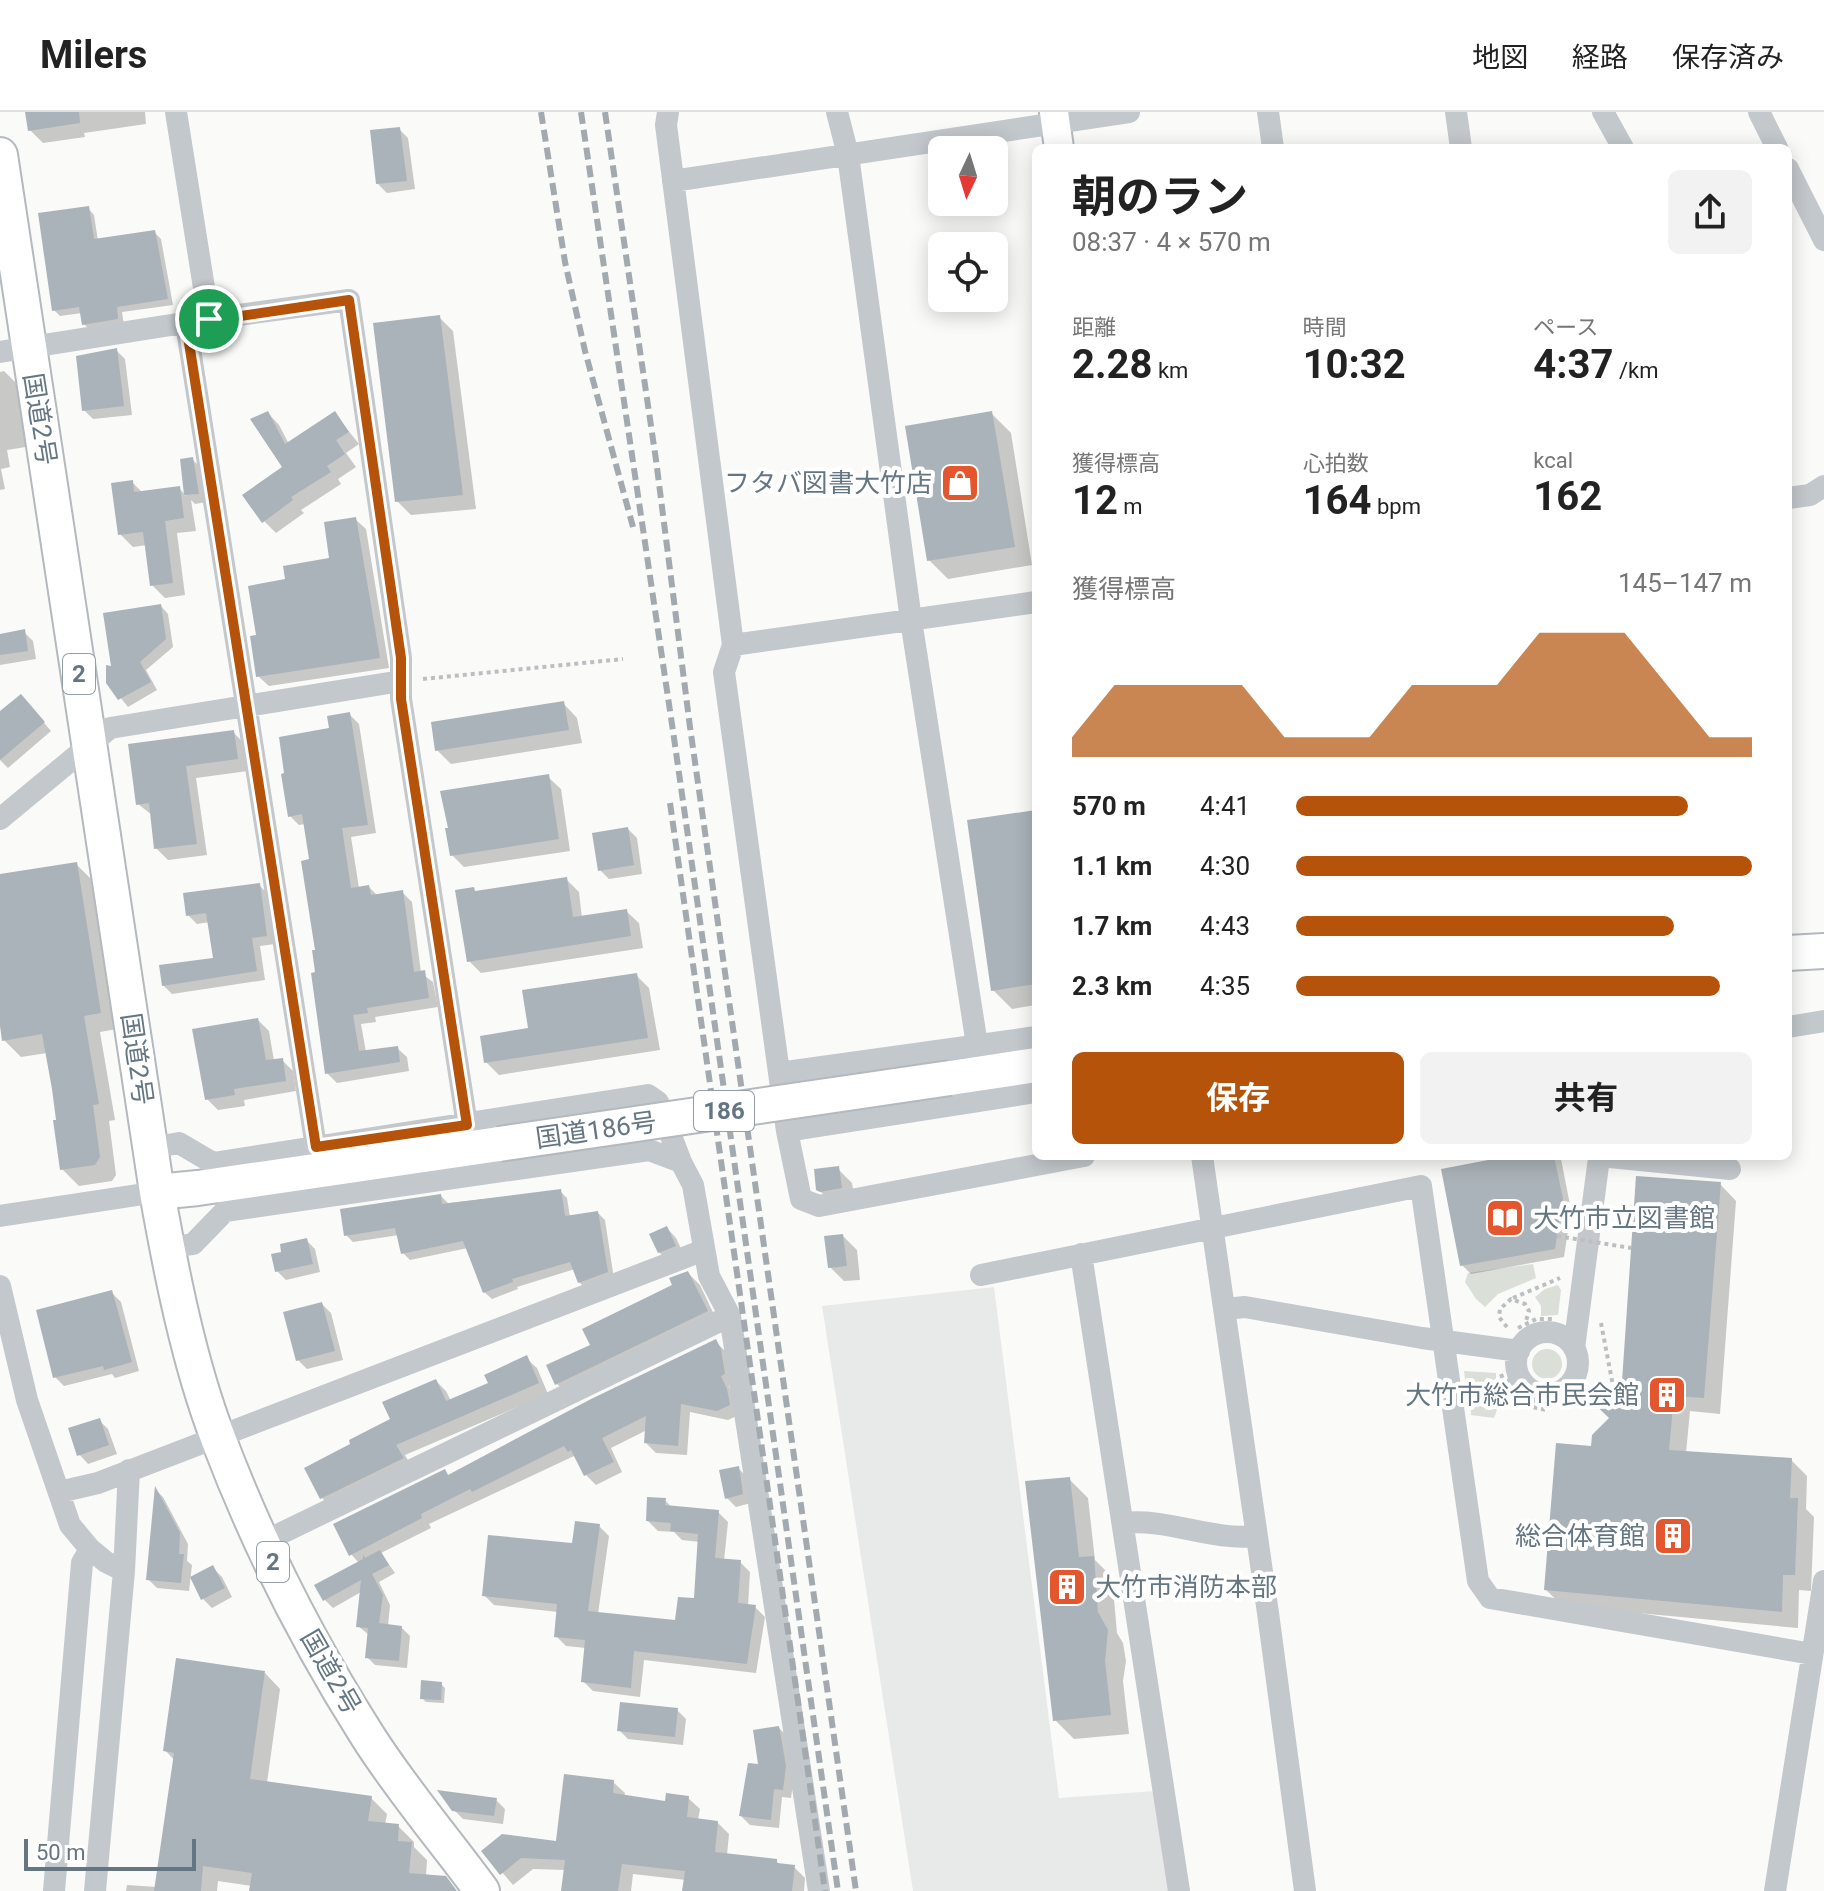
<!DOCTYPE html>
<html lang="ja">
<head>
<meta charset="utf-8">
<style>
  body { margin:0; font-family:Roboto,"Noto Sans JP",sans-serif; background:#f2f2f2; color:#222; height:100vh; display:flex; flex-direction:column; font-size:30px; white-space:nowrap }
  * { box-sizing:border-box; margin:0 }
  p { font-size:26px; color:#767676 }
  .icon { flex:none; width:44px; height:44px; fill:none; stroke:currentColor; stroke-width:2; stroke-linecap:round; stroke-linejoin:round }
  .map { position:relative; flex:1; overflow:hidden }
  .side { position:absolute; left:1032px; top:32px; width:760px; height:1016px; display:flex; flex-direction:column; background:#fff; border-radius:12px; box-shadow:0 4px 20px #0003 }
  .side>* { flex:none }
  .needle { width:52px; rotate:184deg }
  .tools { position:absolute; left:928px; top:24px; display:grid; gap:16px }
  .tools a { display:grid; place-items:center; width:80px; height:80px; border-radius:12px; background:#fff; box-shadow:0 4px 20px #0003; font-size:40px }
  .scale { position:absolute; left:24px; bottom:20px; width:172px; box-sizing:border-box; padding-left:8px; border:4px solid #657683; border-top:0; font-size:22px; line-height:28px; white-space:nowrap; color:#657683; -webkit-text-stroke:6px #fff; paint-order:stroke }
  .pin { position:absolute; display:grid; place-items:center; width:68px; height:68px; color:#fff; margin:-34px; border:4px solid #fff; border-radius:50%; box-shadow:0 2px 8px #0007 }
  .round { display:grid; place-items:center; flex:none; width:84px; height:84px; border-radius:12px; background:#f2f2f2 }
  .head { display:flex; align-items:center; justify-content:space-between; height:136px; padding:0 40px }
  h1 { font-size:44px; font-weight:700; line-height:60px }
  .metrics { display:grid; grid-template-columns:repeat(3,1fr); gap:12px; height:136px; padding:8px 40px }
  .metrics div { display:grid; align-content:center }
  .metrics b { font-size:40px; font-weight:700 }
  .metrics small { font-size:22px; font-weight:400 }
  .metrics p { font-size:22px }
  .chart { height:224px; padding:16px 40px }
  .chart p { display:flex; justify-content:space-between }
  .chart svg { width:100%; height:144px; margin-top:8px; fill:#b45309; opacity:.7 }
  .action { display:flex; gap:16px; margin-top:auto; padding:16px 40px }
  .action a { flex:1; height:92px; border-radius:12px; background:#b45309; color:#fff; font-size:32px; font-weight:700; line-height:92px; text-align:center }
  .action a+a { background:#f2f2f2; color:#222 }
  ul { padding:0 40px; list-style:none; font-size:26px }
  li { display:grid; grid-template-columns:128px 96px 1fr; align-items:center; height:60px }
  li i { height:20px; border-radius:10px; background:#b45309 }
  header { display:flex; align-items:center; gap:48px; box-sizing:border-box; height:112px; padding:0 40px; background:#fff; border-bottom:2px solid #e0e0e0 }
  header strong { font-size:38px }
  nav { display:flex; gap:44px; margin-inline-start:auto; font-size:28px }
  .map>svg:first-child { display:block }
  .built { fill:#e8e9e9 }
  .green { fill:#dadfd7 }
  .shadow { fill:#0003 }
  .building { fill:#aab3b9 }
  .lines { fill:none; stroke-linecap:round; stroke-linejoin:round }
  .major-casing { stroke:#b5babe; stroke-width:32 }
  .highway-casing { stroke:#b4b9bd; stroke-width:38 }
  .path { stroke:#bbbfc2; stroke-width:4; stroke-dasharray:4 4; stroke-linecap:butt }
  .minor { stroke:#c3c8cc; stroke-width:22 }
  .major { stroke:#fff; stroke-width:28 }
  .highway { stroke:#fff; stroke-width:34 }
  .rail { stroke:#a2aab0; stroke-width:6; stroke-dasharray:12 6; stroke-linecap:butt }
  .highway-bridge-casing { stroke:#b4b9bd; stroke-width:38; stroke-linecap:butt }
  .path-bridge { stroke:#bbbfc2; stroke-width:4; stroke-dasharray:4 4; stroke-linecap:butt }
  .highway-bridge { stroke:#fff; stroke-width:34 }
  .route-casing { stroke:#fff; stroke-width:16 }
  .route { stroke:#b45309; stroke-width:10 }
  .labels { text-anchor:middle; stroke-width:8; stroke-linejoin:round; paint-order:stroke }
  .shield { fill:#fff; stroke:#939fa8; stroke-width:2 }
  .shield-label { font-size:24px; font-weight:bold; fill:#657683 }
  .street-label { font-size:26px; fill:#657683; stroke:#fff }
  .poi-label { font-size:26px; fill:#657683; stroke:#fff; text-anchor:end }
</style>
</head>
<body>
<header>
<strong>Milers</strong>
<nav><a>地図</a><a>経路</a><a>保存済み</a></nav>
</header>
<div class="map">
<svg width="1824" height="1779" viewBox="0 0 1824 1779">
  <rect width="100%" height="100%" fill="#fafaf8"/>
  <path class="built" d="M994,1175L1059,1686L1155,1679L1169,1779H913L822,1194Z"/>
  <path class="green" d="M1533,1152L1536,1166L1498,1182L1485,1195L1476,1187L1465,1170L1468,1161Z
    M1558,1173L1561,1178L1558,1203L1541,1204V1194L1535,1185L1545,1177Z
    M1532 1252a15 15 0 1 1 30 0a15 15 0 1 1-30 0Z
    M1464,1259L1496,1261V1267L1467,1284Z
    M1503,1281L1494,1306L1471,1303V1296Z"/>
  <path class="shadow" d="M35,0H145L146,12L84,21L85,25L43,31L30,18Z
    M399,17L408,26L415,77L387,81L378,72Z
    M88,96L94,103L98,129L155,121L161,127L173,193L122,200L124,213L90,218L84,212L82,201L60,204L54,198Z
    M439,205L453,219L476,397L411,403L397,389Z
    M116,238L125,247L132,303L93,307L84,298Z
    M4,259L23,278L32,334L7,338L10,355L1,357L5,377L0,378V260Z
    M268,301L279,313L289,332L335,302L359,332L346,341L356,355L338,367L341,372L301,398L304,401L276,421L264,409L285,355Z
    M992,302L1011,321L1032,453L948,467L929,448Z
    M192,347L201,356L207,390L195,392L191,388L196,419L177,421L185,483L165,486L152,473L147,433L133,435L120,422L132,370L143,381L179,376L186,384L182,348Z
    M355,407L366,417L389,556L269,574L258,564V525L287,469L332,447Z
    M161,494L168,502L173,535L146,558L157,578L128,595L108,570L113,556Z
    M24,520L33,529L36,547L0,553V524Z
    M563,591L577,606L582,631L451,652L437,638Z
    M28,592L51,619L8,656L0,648V601Z
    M349,602L359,612L376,721L351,725L359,776L369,775L378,784L402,780L412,790L421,861L433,870L438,895L375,905L376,910L361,912L366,940L397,936L407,945L409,959L337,971L327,961L317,862L311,749L305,712L299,713L290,704L332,618Z
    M233,620L245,632L248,659L196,666L207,743L168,748L156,736L152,703L138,692L130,633Z
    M548,665L561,677L570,739L464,755L452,743Z
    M1036,700V893L1012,897L993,878Z
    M628,717L637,726L642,762L609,767L600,758Z
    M76,752L93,769L117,917L100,920L115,1008L109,1009L116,1063L112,1069L79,1074L62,1057L59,1010L47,941L21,945L4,928L0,906V764Z
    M566,767L579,780L582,806L626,799L639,811L643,836L481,861L469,849L477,781Z
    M259,773L268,782L275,832L260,834L265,868L172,882L163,873L215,848L210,810L197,812L188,803Z
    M636,863L649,876L660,938L499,963L486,950L531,918Z
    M258,908L269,919L274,949L282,948L293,959L296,979L244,988L245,994L218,998L207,987Z
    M1520,1044H1558L1561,1047L1571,1098L1564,1145L1471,1162L1462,1153Z
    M838,1057L852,1071L855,1089L832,1091L818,1077Z
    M1720,1072L1736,1089L1720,1302L1690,1299L1686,1341L1791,1348L1807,1364L1806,1397L1814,1405L1811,1479L1799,1478L1798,1516L1563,1494L1546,1478L1592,1336L1623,1288Z
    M560,1079L567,1086L570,1105L598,1101L605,1108L614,1167L586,1177L579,1170L575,1157L517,1175L518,1177L492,1187L484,1180L468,1136L410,1148L403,1141L399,1123L353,1130L346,1123L441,1084L448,1091Z
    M667,1116L676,1126L684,1143L668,1149L659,1140Z
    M843,1124L857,1138L860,1168L844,1169L830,1155Z
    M306,1128L315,1137L320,1160L286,1168L277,1159Z
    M688,1161L700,1173L718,1211L568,1283L557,1272L592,1234L675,1174Z
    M112,1181L121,1190L139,1259L115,1266L112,1262L64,1274L55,1265Z
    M322,1192L331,1201L343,1248L307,1257L298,1248Z
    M715,1229L725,1239L734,1272L729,1274L736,1289L739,1303L728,1308L690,1300L687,1343L656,1341L646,1331L647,1318L611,1336L622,1360L596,1373L586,1363L574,1344L429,1412L431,1416L381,1441L395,1461L379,1470L390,1493L388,1514L402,1516L410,1524L407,1556L375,1553L367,1545L369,1523L358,1514L361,1480L333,1496L324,1487L359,1451L351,1442L445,1360L449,1364Z
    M526,1246L537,1256L548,1282L405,1343L413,1357L332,1396L322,1386L353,1332L392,1308L436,1269L446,1279L451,1289L491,1272Z
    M99,1308L108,1317L117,1342L88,1352L79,1342Z
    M738,1356L747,1365L751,1391L736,1395L727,1386Z
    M1069,1367L1088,1386L1095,1448L1112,1465L1117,1521L1123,1531L1126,1549L1123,1569L1129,1622L1074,1627L1055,1608Z
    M156,1378L163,1385L188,1432L187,1449L192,1453L189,1479L157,1476L148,1467Z
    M665,1388L672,1396L718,1400L728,1410L724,1449L740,1450L750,1460L748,1494L755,1495L765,1505L756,1561L644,1548L640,1585L593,1579L583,1569L586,1536L566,1534L556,1524L558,1500L494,1493L484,1483L573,1434L599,1414L609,1424L598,1502L677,1511L696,1489L700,1430L682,1428L674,1420L658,1419L648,1409Z
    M213,1456L222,1465L232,1485L212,1496L203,1487Z
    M264,1560L280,1577L267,1671L371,1686L387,1702L385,1713L398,1714L414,1730V1735L427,1748L426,1764L441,1779H251L252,1774L218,1769L217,1779H126L127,1773L157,1775L175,1649L165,1638Z
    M441,1572L445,1576L444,1591L426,1590L422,1586Z
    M677,1598L686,1607L683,1633L628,1627L619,1618Z
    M779,1616L788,1625L794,1664L791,1686L782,1685L779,1716L750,1713L741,1704Z
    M613,1670L625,1681L624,1685L667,1692L688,1686L700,1697L698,1708L717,1710L729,1722L727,1743L776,1749L780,1753L794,1755L805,1766L804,1779H685L686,1768L633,1762L631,1779H563L566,1758L533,1757L513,1773L484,1739L558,1732Z
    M496,1688L505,1697L503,1712L463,1707L454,1698Z"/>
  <path class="building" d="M25,0H79L80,11L28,19Z
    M400,15L407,69L376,72L370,18Z
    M89,94L94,127L155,118L168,187L117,195L118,207L82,213L79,195L52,199L38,101Z
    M440,203L463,383L395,390L373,211Z
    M117,236L124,294L82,299L76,244Z
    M268,299L285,332L335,299L349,320L336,328L345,342L327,354L331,360L291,385L293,388L262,411L242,383L282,355L250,307Z
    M992,299L1015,435L927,449L905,314Z
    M193,345L199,382L184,383L180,347Z
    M133,368L134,380L180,374L184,406L165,409L173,471L150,474L143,420L118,423L111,371Z
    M356,405L380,546L256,565L250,524L256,523L248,474L285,467L283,454L329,446L324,410Z
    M161,492L166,527L140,550L151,570L118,588L106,571V553L111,554L103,501Z
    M25,517L28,539L0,543V522Z
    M21,582L45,610L0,648V599Z
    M564,589L569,618L435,639L431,610Z
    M350,600L368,713L342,716L351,776L369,773L371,783L403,778L414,860L425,858L429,886L367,896L368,901L353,903L359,939L398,934L400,950L325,962L311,861L315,860L312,838H315L301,749L309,747L302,702L288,705L281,662L284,661L279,625L329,616L327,604Z
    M234,618L238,647L186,654L197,732L154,737L149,691L136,693L128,632Z
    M549,662L559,727L450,744L445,716H448L440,679Z
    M1036,698V872L991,879L967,708Z
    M628,715L634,753L598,759L592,721Z
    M77,750L101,901L84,904L99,992L93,993L100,1045L95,1053L60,1058L53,1008H56L52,977L42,922L2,929L0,914V762Z
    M567,765L573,805L627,797L631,824L467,850L455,778L474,775L475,779Z
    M260,771L267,824L252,826L257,859L162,874L159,853L213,846L206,801L186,804L183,781Z
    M637,861L648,926L484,951L480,924L528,916L522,878Z
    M258,906L266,948L283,946L286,969L234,977L235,983L205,988L192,917Z
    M1509,1044H1554L1563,1087L1555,1137L1460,1154L1441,1057Z
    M839,1054L842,1076L820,1080L816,1078L814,1057Z
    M1636,1064L1721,1070L1704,1286L1674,1284L1669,1338L1792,1346L1790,1386H1798L1795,1463H1783L1782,1500L1544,1478L1556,1331L1591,1334L1592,1323L1609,1306L1584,1282L1597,1267L1621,1284Z
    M561,1077L565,1104L598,1099L608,1160L578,1171L570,1150L512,1167L513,1170L483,1181L463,1129L401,1142L395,1116L344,1124L340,1097L441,1082L442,1092Z
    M667,1114L676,1134L658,1141L649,1122Z
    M843,1122L847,1154L828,1156L824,1124Z
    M307,1126L313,1152L275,1160L271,1142L281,1140L280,1132Z
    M688,1159L708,1199L555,1273L546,1253L590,1233L582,1217L672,1173L669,1166Z
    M112,1178L132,1250L104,1258L103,1254L53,1266L36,1198Z
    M322,1190L335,1239L296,1249L283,1200Z
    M716,1227L721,1237L725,1262L721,1264L727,1277L730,1293L717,1299L681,1292L678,1334L644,1331L646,1304L602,1326L614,1350L584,1364L571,1338L568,1340L564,1334L472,1380L470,1377L421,1402L422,1406L349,1444L333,1412L445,1357L448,1363L591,1287Z
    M527,1243L539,1271L396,1333L404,1346L320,1387L304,1356L350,1332L349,1328L390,1307L382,1290L436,1267L446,1289L488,1271L484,1263Z
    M100,1306L109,1333L77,1344L68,1316Z
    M739,1354L743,1382L725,1387L719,1358Z
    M1070,1365L1079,1445L1094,1444L1098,1500L1108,1518L1105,1549L1111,1603L1053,1609L1025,1369Z
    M155,1374L180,1421L179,1442H184L181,1471L146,1468Z
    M647,1385L666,1386L665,1393L719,1398L715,1446L741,1448L738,1491L756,1493L747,1552L634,1539L631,1576L581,1570L585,1528L554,1525L557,1492L482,1484L488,1423L572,1431L575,1409L600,1412L588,1499L675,1508L678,1485L694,1486L698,1422L670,1419L671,1411L646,1409Z
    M380,1438L389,1453L372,1462L383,1483L379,1511L402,1514L399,1549L365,1546L368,1516L356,1515L361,1468L323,1489L314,1473L363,1447V1443L365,1446Z
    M213,1453L225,1476L201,1488L190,1465Z
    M176,1546L265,1559L250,1667L372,1684L368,1709L399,1712L398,1729L412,1730L409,1761L446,1764L457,1779H249L252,1761L203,1754L201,1779H154L174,1641L163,1639Z
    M421,1568L442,1570L441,1588L420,1587Z
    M620,1590L678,1596L675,1625L617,1619Z
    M779,1614L786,1654L783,1678L774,1677L771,1708L739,1704L748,1651L758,1652L753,1618Z
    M564,1662L614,1668L613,1681L665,1689L666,1681L689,1684L687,1705L718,1709L715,1740L777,1747V1751L795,1753L792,1779H682L685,1759L622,1752L618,1779H561L565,1748L521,1746L500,1763L481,1739L502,1722L556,1729Z
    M437,1678L497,1686L494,1704L452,1699Z"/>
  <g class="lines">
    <g class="major-casing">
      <path id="major" d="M1054,0L1059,36"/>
    </g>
    <g class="highway-casing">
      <path id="highway" d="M0,43L157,1080C171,1159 189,1251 218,1326C257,1429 308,1530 367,1623C401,1677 444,1727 482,1779
        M1788,841L1824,839
        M950,966L1036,953
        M157,1080L198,1076L499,1032"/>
    </g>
    <path class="path" d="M423,567L623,547
      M1513,1186L1560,1166
      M1601,1211L1614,1279L1607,1288
      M1507,1215L1499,1205L1500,1197L1511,1187L1525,1192L1529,1199L1526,1209
      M1518,1216L1536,1207H1555
      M1501,1262C1509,1284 1525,1296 1548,1298
      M1591,1274L1617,1297
      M1472,1288L1519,1263"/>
    <path class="minor" d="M176,0L209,207
      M668,0L666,13L733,533L724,560L787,1019L801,1087L819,1094L1084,1044
      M837,0L848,43L911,508L977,933
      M1268,0L1273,36
      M1456,0L1461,36
      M1603,0L1623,36
      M1759,0L1777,36
      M1788,57L1824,128
      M673,69L1129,0
      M186,212L316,1035
      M0,240L209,207L349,188L401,546V587L467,1013
      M1788,386L1810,383L1824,374
      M733,533L1036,490
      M0,707L110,616L401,569
      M1788,915L1824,909
      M779,961L1036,925
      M787,1019L1036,980
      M151,1036L179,1031L213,1051L648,983L658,990L681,1050
      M1202,1044L1268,1501L1305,1779
      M1600,1044L1730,1057
      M0,1104L157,1080
      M167,1136L193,1132L225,1099L649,1038L681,1050L693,1073L709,1164L730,1204L819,1779
      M1081,1142L1179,1779
      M981,1163L1421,1074L1478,1469L1490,1486L1812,1542
      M0,1174L27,1288L70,1413L90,1437L106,1450L124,1459
      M1225,1197L1245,1195L1422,1226L1519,1239
      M1516 1251a31 31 0 1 1 62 0a31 31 0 1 1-62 0Z
      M1574,1236L1599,1046
      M59,1380L98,1371L704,1138
      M1123,1411C1168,1406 1211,1429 1255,1424
      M263,1430L730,1204
      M54,1779L82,1451L90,1437
      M95,1779L124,1459L129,1358
      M1775,1779L1824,1469"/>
    <use href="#major" class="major"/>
    <use href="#highway" class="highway"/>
    <path class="rail" d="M541,0L565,150L585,239L633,415
      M581,0L673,619L838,1779
      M605,0L656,348L690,615L856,1779
      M670,691L825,1779"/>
    <g class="highway-bridge-casing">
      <path id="highway-bridge" d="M499,1032L950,966"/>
    </g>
    <path class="path-bridge" d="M1557,1124L1631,1136"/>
    <use href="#highway-bridge" class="highway-bridge"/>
  </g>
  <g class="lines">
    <g class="route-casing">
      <path id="route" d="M349,188L401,546V587L467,1013L316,1035L186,212Z"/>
    </g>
    <use href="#route" class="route"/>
  </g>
  <defs>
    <g id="shop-square" transform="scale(2)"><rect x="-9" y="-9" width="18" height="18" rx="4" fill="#e4572e" stroke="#fff"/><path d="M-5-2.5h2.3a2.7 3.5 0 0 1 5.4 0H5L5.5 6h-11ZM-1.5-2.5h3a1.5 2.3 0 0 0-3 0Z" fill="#fff"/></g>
    <g id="library-square" transform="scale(2)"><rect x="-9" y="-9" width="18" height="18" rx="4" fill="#e4572e" stroke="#fff"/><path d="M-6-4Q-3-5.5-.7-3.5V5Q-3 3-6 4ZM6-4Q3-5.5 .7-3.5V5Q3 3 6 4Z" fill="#fff"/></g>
    <g id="building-square" transform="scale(2)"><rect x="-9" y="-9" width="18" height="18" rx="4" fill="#e4572e" stroke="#fff"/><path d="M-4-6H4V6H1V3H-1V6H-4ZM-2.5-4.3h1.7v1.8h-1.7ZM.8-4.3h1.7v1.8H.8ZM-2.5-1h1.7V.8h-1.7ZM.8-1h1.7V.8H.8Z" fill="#fff"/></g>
  </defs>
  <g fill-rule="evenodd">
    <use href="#shop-square" x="960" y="371"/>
    <use href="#library-square" x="1505" y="1106"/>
    <use href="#building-square" x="1667" y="1283"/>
    <use href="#building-square" x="1673" y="1424"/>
    <use href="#building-square" x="1067" y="1475"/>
  </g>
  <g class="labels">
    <g class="shield">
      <rect x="63" y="542" width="32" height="40" rx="6"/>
      <rect x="694" y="979" width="60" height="40" rx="6"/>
      <rect x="257" y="1430" width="32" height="40" rx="6"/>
    </g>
    <g class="shield-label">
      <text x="79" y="570">2</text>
      <text x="724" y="1007">186</text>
      <text x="273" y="1458">2</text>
    </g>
    <g class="street-label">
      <text transform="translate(40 307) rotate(81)" y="9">国道2号</text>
      <text transform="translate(137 947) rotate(82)" y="9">国道2号</text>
      <text transform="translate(596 1018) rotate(-8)" y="9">国道186号</text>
      <text transform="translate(331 1560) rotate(60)" y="9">国道2号</text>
    </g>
    <g class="poi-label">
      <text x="932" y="380">フタバ図書大竹店</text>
      <text x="1533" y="1115" text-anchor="start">大竹市立図書館</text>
      <text x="1639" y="1292">大竹市総合市民会館</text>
      <text x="1645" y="1433">総合体育館</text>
      <text x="1095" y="1484" text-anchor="start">大竹市消防本部</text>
    </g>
  </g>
</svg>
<div class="tools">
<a><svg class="needle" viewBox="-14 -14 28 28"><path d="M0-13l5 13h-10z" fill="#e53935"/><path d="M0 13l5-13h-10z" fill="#767676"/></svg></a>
<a><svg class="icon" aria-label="locate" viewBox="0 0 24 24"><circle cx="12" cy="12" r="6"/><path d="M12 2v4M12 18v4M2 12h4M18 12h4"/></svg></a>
</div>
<div class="scale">50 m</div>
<div class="pin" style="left:209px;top:207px;background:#1e9e55"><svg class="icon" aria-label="arrive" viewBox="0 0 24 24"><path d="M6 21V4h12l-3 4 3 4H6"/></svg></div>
<section class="side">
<div class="head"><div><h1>朝のラン</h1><p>08:37 · 4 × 570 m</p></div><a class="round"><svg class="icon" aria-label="share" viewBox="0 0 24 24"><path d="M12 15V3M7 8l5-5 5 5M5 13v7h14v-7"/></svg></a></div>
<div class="metrics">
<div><p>距離</p><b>2.28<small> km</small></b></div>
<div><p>時間</p><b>10:32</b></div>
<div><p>ペース</p><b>4:37<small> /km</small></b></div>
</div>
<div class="metrics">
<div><p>獲得標高</p><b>12<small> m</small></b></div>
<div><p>心拍数</p><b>164<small> bpm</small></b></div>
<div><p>kcal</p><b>162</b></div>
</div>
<div class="chart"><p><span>獲得標高</span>145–147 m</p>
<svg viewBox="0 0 160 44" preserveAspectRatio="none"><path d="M0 44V38L10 22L20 22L30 22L40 22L50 38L60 38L70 38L80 22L90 22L100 22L110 6L120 6L130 6L140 22L150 38L160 38V44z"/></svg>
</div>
<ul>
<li><b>570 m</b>4:41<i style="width:86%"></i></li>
<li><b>1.1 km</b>4:30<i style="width:100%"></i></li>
<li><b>1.7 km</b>4:43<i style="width:83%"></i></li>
<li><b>2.3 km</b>4:35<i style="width:93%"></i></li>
</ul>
<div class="action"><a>保存</a><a>共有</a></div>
</section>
</div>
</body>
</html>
